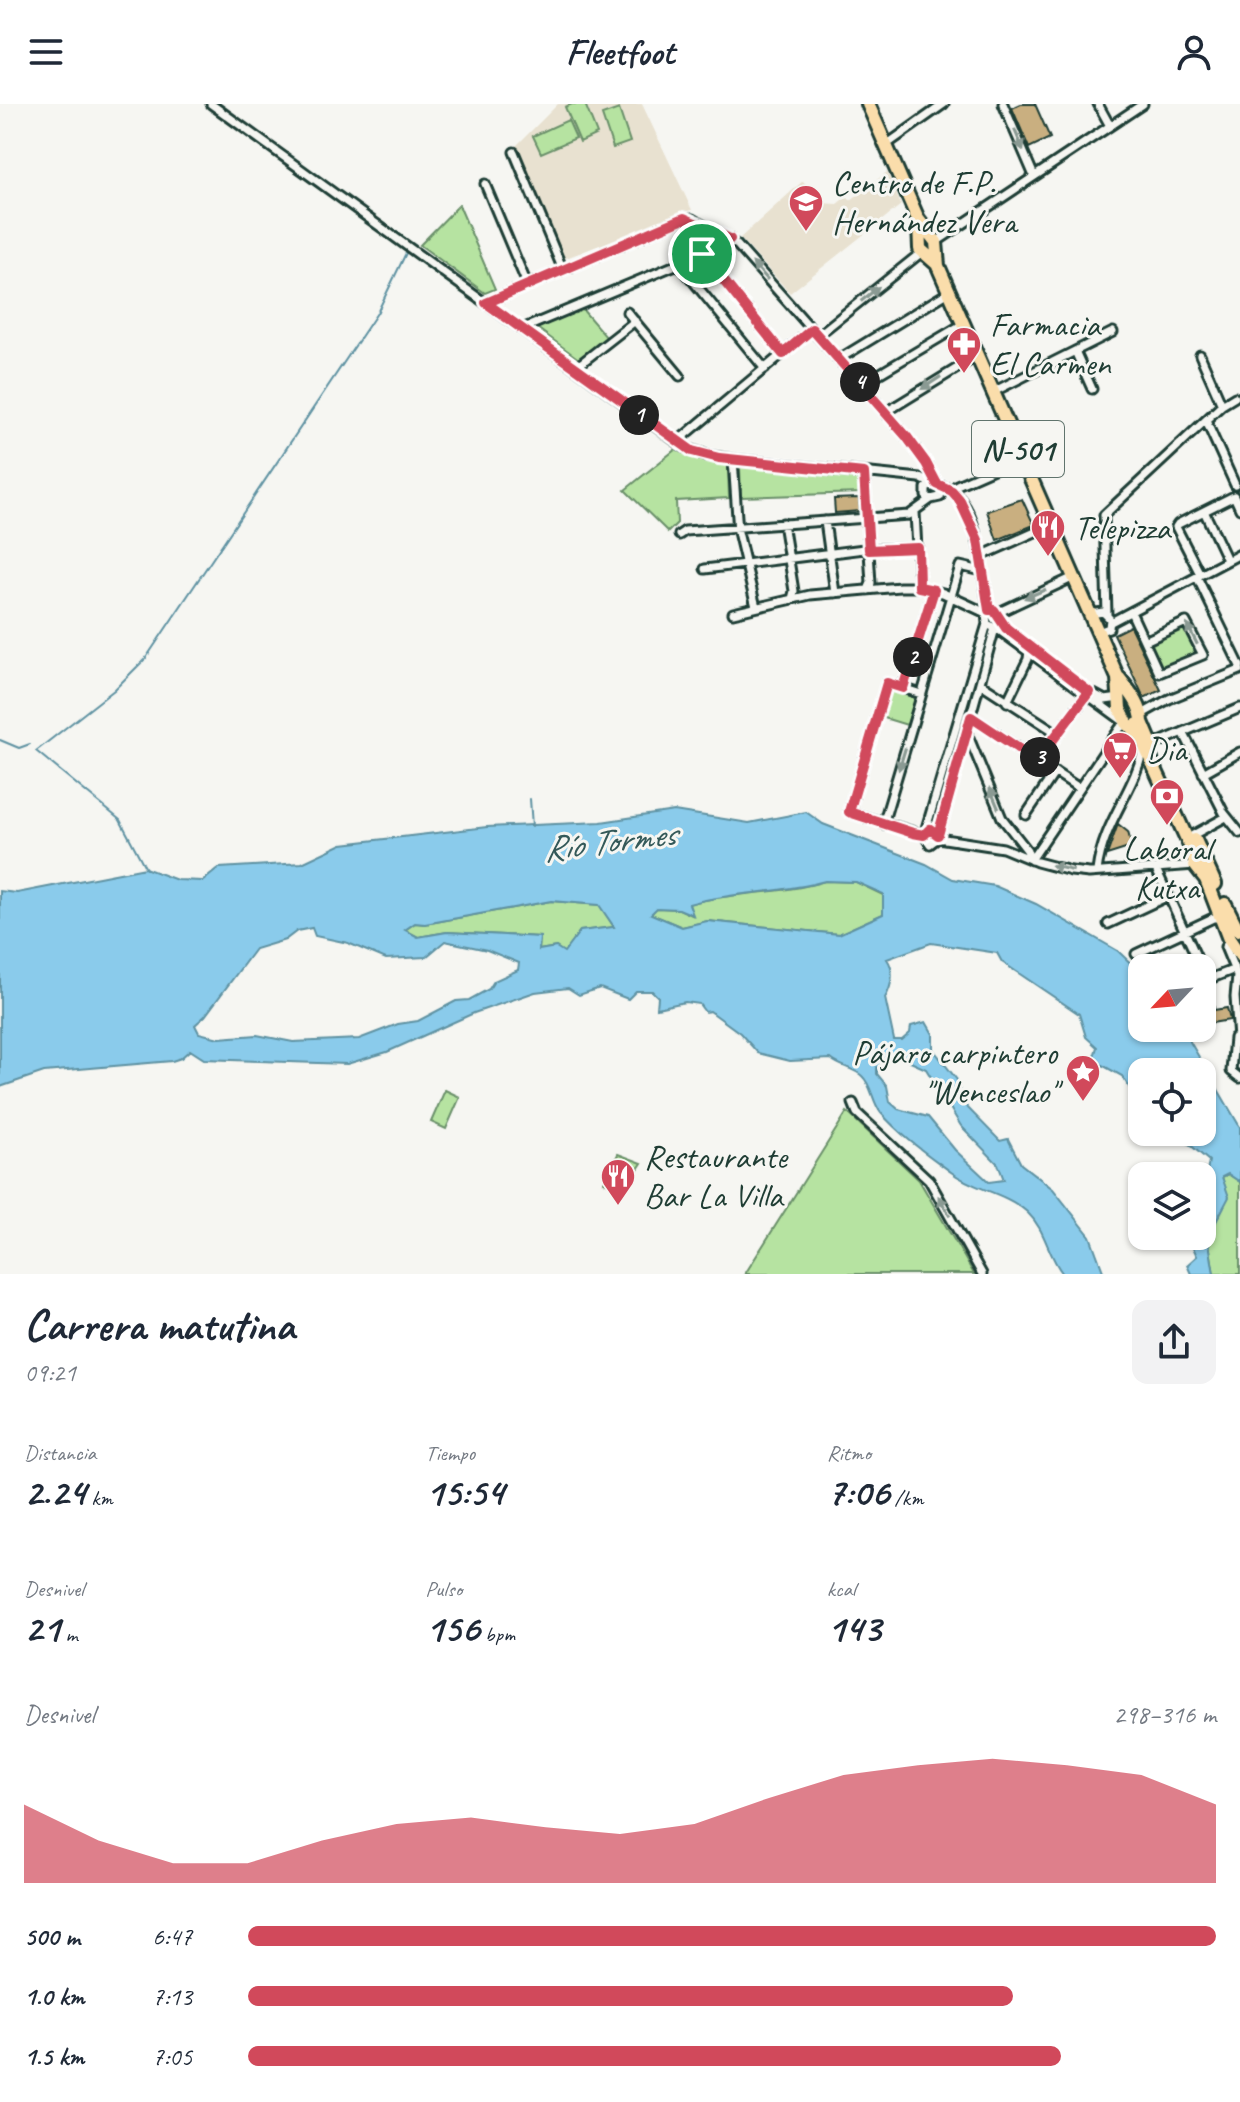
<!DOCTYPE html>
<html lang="es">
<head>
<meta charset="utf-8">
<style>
  body { margin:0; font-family:Caveat,sans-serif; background:#f2f2f3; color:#1f2937; height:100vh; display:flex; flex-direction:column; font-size:30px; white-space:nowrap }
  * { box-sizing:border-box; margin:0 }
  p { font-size:26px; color:#747a83 }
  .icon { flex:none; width:44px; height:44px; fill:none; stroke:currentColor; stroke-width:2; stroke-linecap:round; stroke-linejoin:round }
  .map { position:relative; height:1170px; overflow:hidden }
  .drawer { display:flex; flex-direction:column; background:#fff; flex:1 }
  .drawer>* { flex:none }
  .needle { width:52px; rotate:244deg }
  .fabs { position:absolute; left:1128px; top:850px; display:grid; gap:16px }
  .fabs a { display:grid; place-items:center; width:88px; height:88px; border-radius:16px; background:#fff; box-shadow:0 2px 6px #0004; font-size:40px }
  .pin { position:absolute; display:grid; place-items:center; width:68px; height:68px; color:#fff; margin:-34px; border:4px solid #fff; border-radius:50%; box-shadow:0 2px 8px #0007 }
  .km { position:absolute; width:40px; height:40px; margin:-20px; border-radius:50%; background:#222; color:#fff; font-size:22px; line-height:40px; text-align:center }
  .round { display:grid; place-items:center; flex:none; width:84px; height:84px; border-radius:16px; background:#f2f2f3 }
  .headline { display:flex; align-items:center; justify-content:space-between; height:136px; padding:0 24px }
  h1 { font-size:44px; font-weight:600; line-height:60px }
  .metrics { display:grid; grid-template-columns:repeat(3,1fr); gap:12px; height:136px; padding:8px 24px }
  .metrics div { display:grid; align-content:center }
  .metrics b { font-size:40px; font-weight:600 }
  .metrics small { font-size:22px; font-weight:400 }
  .metrics p { font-size:22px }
  .chart { height:224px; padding:16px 24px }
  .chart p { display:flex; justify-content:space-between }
  .chart svg { width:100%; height:144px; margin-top:8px; fill:#d1495b; opacity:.7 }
  ul { padding:0 24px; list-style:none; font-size:26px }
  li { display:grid; grid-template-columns:128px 96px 1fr; align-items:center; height:60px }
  li i { height:20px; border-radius:10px; background:#d1495b }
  header { display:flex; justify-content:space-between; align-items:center; height:104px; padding:0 24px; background:#fff; font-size:36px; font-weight:600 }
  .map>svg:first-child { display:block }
  .built { fill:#e8e1d0 }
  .green { fill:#b6e3a1; stroke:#6a906a; stroke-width:2 }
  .water { fill:#8acbeb; stroke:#5f92a2; stroke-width:2; fill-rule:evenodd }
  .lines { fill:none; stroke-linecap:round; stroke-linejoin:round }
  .stream { stroke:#5f92a2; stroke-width:2 }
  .building { fill:#c9af80; stroke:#1f3d34; stroke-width:2 }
  .minor-casing { stroke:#1f3d34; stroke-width:13 }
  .trunk-casing { stroke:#1f3d34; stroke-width:18 }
  .minor { stroke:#f6f6f2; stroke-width:7 }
  .trunk { stroke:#faddab; stroke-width:12 }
  .oneway { fill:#8a9a93 }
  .route-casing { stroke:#fff; stroke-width:16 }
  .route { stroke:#d1495b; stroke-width:10 }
  .labels { text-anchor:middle; stroke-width:6; stroke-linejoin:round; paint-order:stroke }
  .shield { fill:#f6f6f2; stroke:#60746d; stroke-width:2 }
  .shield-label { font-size:32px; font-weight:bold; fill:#1f3d34 }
  .poi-label { font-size:34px; fill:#1f3d34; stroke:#f6f6f2; text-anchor:start }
  .water-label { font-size:36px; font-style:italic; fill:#345959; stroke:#f6f6f2 }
</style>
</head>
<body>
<header><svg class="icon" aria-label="menu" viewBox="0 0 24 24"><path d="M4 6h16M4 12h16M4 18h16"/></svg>Fleetfoot<svg class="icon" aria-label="person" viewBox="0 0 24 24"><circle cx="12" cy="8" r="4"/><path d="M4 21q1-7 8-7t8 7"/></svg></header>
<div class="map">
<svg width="1240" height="1170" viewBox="0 0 1240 1170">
  <rect width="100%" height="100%" fill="#f6f6f2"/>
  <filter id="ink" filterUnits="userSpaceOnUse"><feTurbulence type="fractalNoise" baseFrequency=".0125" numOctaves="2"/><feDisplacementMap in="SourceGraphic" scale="16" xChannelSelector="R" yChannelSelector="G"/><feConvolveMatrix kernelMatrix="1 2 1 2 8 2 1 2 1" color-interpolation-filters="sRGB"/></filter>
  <g filter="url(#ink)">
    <path class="built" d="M558,0H642L692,106L566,154L563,153L516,42Z
      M887,68L901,101L790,189L740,134L803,77L821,99L837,100L847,92L851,96Z"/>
    <path class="green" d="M572,0H585L597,30L580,38L565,3Z
      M619,5L630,38L613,44L602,11Z
      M568,16L576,34L541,49L533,32Z
      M459,101L495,185L485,189L420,141Z
      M582,205L607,234L580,256L537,224Z
      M676,345L704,357L728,361L729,394L676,397L677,419L668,428L625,386Z
      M743,362L859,375L861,389L741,393L740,363Z
      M1184,524L1196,549L1161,564L1150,539Z
      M890,584L916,592L907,621L881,613Z
      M825,777L856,778L883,791V810L839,830L708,817L682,823L651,810L656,804L679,805L692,811L688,800C734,787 780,791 825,777Z
      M551,797L600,801L614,823L580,827L564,849L556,843L539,846L540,833L447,828L418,833L405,826L415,819L425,820Z
      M445,986L460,993L446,1025L431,1018Z
      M847,1008L919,1076L974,1170H745Z
      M618,1050L642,1059L624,1086L604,1078Z
      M1228,1070L1240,1078V1170H1214L1208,1133L1228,1093L1222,1073Z"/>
    <path class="water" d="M674,707L749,719L806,708L823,720L926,760L953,775L995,782L1036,800L1118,847L1142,870V924H1182L1240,1023V1078L1228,1070L1222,1073L1229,1093L1208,1133L1214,1170H1191L1187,1161L1197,1152L1191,1139L1192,1132H1202V1091L1209,1057L1175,1028H1202V968H1142V1003L1122,972L1093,956L1097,943L1086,933L1079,910L1002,858L997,849L931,839L887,855C895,866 892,882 885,894L894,936H902L910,929L911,922L926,918L933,930V945L957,976L963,999L1000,1037L1008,1035L1021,1060L1053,1085L1090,1132L1104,1170H1063C1047,1150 1046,1126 1027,1108C1005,1088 974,1086 951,1068C927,1050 901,1032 881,1009C872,998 872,981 862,972C854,964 840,963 831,955L790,957L758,949L740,929L710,907L705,908L699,900L685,898L657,904L658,893L652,887H636L628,895L600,884L579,891L568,884L535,888L474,909L387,948L347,960L204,955L190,946L181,954L172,957L44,968L0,983V787L17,789L145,764L177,776L203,777L219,764L302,759L342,740L487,723L601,718ZM825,777L856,778L883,790V810L839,830L707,817L682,823L651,810L657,804L679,805L693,811L689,800C734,787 780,790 825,777ZM551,797L599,801L614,823L580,827L564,848L556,843L539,846L540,833L447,828L418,833L405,826L415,819L425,820ZM312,824L315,832L348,839L386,855L426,853L445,837L487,846L519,859L518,866L494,877L489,885L469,896L456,897L418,917L398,920L359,935L293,938L257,931L219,934L199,929L195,921L205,912L255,845L285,836L297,827ZM895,951L926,965L961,1022L998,1060L1004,1076L989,1078L955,1046L928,1013L898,1005L890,998L887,982L877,970V963Z"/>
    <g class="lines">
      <path class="stream" d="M0,636L19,644L30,640
        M530,695L532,722
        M146,765L120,716L36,647L114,586L146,554L377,209L406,149"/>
    </g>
    <path class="building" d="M1021,0H1035L1050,34L1029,44L1012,4Z
      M859,394L860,407L835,409L834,395Z
      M1022,395L1034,421L997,436L987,407Z
      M1130,522L1161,586L1144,594L1114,530Z
      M1118,720L1128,728L1132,743L1107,751Z
      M1214,900V906L1227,904L1230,916L1205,920L1202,902Z"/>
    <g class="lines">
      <g class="minor-casing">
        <path id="minor" d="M211,0L684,343L707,351L733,355L920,374L931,380
          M1003,0L1034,72
          M1098,0L1110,22
          M886,41L944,0
          M514,48L563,166
          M485,80L527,180
          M936,138L1143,0
          M702,150L783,250
          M679,160L765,265
          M486,199L684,114L692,115L737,141L907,333L926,359L937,380
          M627,208L680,272
          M522,225L702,150L730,135
          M817,232L922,148
          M1075,247L1092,285
          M1200,251L1222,301
          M839,255L949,188
          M575,264L635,217
          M862,280L963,220
          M993,288L1113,228
          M886,308L977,252
          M1206,317L1235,381
          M677,338L812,225
          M733,355L738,428L756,503
          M864,369L871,479L868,486
          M939,381C983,392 980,472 989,506
          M952,387L957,381L1021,353
          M1204,407L1227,456
          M915,408L919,483
          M825,417L835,489
          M783,419L794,487L792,495
          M679,431L685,427L909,411L931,395L940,393L942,386L937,380L926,384V392L931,395
          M981,452L1051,421
          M705,465L864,445L918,444
          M1199,468L1176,423L1178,420L1234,392L1240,405
          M1197,473L1240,562
          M1131,508L1159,569L1203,551L1186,518L1145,537
          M733,509L810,491L900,483H919L943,489L986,509
          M997,509L1074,473
          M1090,510L1103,508L1110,515L1109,524L1098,528
          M1107,510L1104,411L1222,301L1235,293
          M1111,518L1240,450
          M996,524L1123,617
          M980,579L1057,629
          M903,584L934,486
          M1092,589L1105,596L1120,594
          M921,590L887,579L849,708L924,731
          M1007,598L1028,555L1029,547
          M1142,610L1169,595L1240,566
          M971,613L1079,684
          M1183,628L1224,709L1240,729
          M967,629L1002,714L1027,746L1030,755
          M1150,636L1160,638L1240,604
          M1037,657L1089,588
          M1203,669L1240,648
          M1026,711L1055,668
          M883,720L960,462L982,467
          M924,731L987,520L986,509L994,506L999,521L995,524L987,520
          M924,731L930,740L938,734
          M938,731L995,524
          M1193,731L1226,713
          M938,734L1003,744L1037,758L1071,767L1089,769L1195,761
          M1031,756L1120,624L1127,619
          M1156,765L1196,852
          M1097,767C1103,717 1137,684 1143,643
          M1108,820L1168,792
          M1230,837L1225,843L1237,872L1235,893L1238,935
          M1136,850L1213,814H1222
          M1202,878L1235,865
          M1239,935L1234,934L1231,967L1240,974
          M853,999L857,1009L929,1076L982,1170"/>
      </g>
      <g class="trunk-casing">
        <path id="trunk" d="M868,0L918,115L936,138L938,162L1118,574L1120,605L1127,619L1141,634L1191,744L1195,761L1206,775L1229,835L1240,851
          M919,120L920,145L937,160
          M1119,574C1129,587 1142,601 1142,618L1136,621
          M1142,618L1152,642
          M1195,736L1215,780
          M1225,800L1238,826"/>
      </g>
      <use href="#minor" class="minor"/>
      <use href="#trunk" class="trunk"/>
    </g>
    <defs><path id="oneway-solid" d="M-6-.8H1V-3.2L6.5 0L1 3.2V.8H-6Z" transform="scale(2)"/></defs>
    <g class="oneway">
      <use href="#oneway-solid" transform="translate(1019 36) rotate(67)"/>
      <use href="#oneway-solid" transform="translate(760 167) rotate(-132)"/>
      <use href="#oneway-solid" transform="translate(870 190) rotate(-39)"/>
      <use href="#oneway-solid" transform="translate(931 279) rotate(147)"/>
      <use href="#oneway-solid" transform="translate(1035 490) rotate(157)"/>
      <use href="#oneway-solid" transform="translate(1192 530) rotate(-117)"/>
      <use href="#oneway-solid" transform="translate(902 655) rotate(107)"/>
      <use href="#oneway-solid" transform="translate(994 694) rotate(-113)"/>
      <use href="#oneway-solid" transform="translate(1062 764) rotate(-167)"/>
      <use href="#oneway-solid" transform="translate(944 1102) rotate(-120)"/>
    </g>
  </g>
  <g class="lines" filter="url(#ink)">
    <g class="route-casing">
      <path id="route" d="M684,114L730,135L702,150L783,250L812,225L907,333L926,359L937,380L952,387L959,395L978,436L989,506H994L1006,524L1089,588L1037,657L971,613L938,731L930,725L924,731L913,729L849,708L887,579L903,584L934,486L919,483L918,444L869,446L864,369L719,354L692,347L486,199Z"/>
    </g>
    <use href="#route" class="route"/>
  </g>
  <defs>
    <g id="school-pin" transform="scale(1.8)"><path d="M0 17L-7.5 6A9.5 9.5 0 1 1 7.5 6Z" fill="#d1495b" stroke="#f6f6f2"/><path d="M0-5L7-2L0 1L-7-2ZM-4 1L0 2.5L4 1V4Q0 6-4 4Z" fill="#fff"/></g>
    <g id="pharmacy-pin" transform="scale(1.8)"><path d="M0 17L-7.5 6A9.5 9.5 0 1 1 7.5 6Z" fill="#d1495b" stroke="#f6f6f2"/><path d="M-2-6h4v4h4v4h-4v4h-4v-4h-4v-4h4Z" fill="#fff"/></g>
    <g id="restaurant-pin" transform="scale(1.8)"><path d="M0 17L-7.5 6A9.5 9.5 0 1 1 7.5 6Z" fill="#d1495b" stroke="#f6f6f2"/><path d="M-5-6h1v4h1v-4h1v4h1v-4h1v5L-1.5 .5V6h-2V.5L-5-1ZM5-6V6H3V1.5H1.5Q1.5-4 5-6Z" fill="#fff"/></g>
    <g id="supermarket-pin" transform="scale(1.8)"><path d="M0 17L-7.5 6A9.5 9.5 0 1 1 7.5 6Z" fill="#d1495b" stroke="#f6f6f2"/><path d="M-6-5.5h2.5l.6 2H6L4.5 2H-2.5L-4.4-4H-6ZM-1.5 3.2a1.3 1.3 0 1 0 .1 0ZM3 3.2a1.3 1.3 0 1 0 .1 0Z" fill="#fff"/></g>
    <g id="bank-pin" transform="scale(1.8)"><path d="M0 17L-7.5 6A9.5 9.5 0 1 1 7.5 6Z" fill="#d1495b" stroke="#f6f6f2"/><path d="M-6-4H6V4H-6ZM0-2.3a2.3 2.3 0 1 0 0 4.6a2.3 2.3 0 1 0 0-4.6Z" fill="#fff"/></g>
    <g id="sight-pin" transform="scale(1.8)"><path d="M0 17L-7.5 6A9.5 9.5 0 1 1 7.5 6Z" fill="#d1495b" stroke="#f6f6f2"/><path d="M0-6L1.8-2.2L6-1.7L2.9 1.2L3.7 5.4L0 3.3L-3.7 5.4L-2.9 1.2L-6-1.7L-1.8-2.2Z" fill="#fff"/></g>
  </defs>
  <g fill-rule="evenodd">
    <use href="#school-pin" x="806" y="98"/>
    <use href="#pharmacy-pin" x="964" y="240"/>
    <use href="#restaurant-pin" x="1048" y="423"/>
    <use href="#supermarket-pin" x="1120" y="645"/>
    <use href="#bank-pin" x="1167" y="692"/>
    <use href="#sight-pin" x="1083" y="968"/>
    <use href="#restaurant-pin" x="618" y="1072"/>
  </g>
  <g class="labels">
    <rect class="shield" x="972" y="317" width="92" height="56" rx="6"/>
    <g class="shield-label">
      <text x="1018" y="356">N-501</text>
    </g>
    <g class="poi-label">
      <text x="832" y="90">Centro de F.P.<tspan x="832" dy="39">Hernández Vera</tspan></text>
      <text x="990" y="232">Farmacia<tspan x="990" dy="39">El Carmen</tspan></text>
      <text x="1074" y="435">Telepizza</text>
      <text x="1146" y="657">Dia</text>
      <text x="1167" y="756" text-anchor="middle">Laboral<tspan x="1167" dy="39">Kutxa</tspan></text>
      <text x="1057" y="960" text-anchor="end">Pájaro carpintero<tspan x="1057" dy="39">"Wenceslao"</tspan></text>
      <text x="644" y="1064">Restaurante<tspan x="644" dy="39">Bar La Villa</tspan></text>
    </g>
    <g class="water-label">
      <text transform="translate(609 736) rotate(-7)" y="13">Río Tormes</text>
    </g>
  </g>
</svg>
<div class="fabs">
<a><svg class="needle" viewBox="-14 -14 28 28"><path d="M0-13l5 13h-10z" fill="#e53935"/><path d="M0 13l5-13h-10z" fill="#747a83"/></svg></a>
<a><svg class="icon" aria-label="locate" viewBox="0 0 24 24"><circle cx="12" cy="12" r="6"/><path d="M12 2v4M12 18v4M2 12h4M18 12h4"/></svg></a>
<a><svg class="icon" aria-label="layers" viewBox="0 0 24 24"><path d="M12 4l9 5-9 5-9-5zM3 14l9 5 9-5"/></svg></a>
</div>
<div class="pin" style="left:702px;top:150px;background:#1e9e55"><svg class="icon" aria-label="arrive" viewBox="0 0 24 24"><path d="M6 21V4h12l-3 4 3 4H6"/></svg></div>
<b class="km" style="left:639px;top:311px">1</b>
<b class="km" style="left:913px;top:553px">2</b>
<b class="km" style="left:1040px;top:653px">3</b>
<b class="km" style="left:860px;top:278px">4</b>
</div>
<section class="drawer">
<div class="headline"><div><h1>Carrera matutina</h1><p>09:21</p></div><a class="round"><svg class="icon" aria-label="share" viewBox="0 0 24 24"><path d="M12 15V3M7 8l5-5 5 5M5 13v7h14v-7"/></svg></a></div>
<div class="metrics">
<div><p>Distancia</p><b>2.24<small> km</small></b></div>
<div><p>Tiempo</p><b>15:54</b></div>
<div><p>Ritmo</p><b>7:06<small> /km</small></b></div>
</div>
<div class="metrics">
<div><p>Desnivel</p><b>21<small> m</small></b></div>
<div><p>Pulso</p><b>156<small> bpm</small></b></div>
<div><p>kcal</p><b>143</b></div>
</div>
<div class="chart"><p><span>Desnivel</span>298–316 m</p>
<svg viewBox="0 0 160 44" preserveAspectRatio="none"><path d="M0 44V20L10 31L20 38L30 38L40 31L50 26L60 24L70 27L80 29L90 26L100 18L110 11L120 8L130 6L140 8L150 11L160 20V44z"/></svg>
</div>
<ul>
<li><b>500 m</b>6:47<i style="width:100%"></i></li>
<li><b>1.0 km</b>7:13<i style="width:79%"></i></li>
<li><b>1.5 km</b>7:05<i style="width:84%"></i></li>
</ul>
</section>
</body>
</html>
